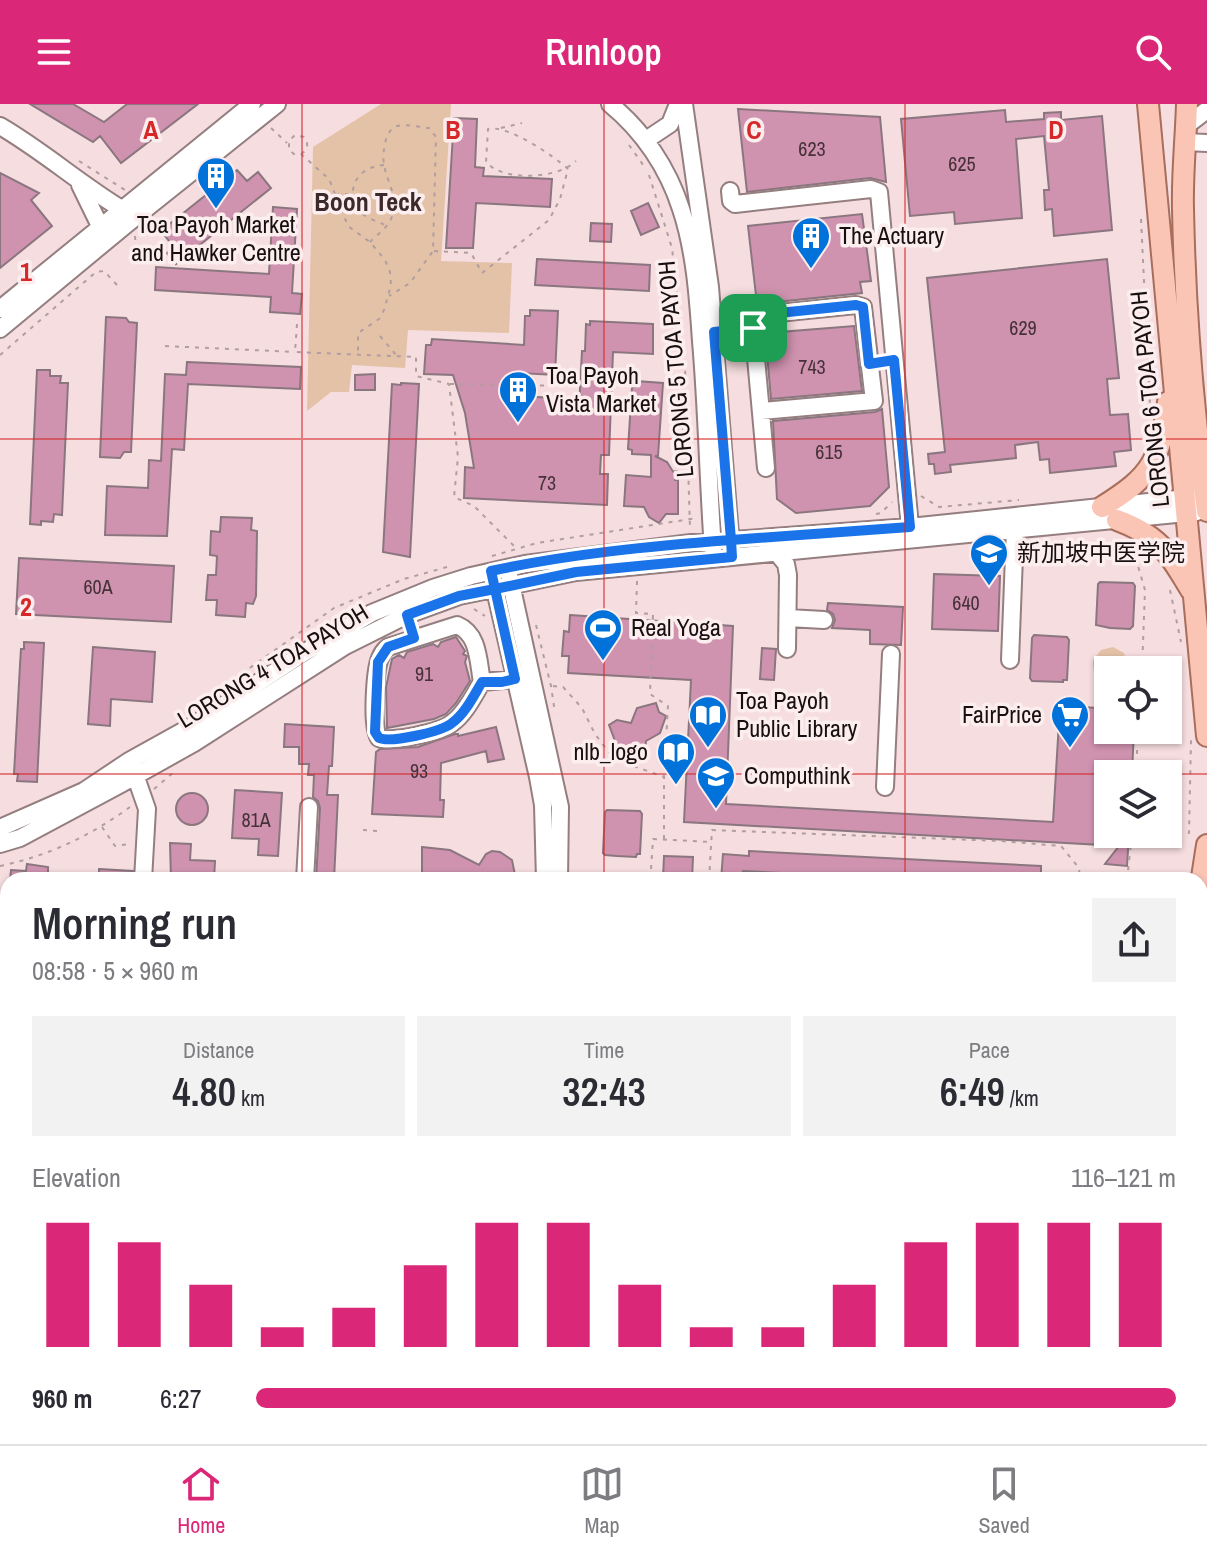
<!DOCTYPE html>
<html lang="en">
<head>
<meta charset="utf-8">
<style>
  body { margin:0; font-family:"Archivo Narrow","Noto Sans SC",sans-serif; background:#f2f2f3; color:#2b2b33; height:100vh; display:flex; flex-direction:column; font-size:30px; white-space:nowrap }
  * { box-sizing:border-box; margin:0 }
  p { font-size:26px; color:#7c7c81 }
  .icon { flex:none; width:44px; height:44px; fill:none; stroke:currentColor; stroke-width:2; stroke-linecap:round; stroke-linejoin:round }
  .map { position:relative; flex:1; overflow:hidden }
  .panel { position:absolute; left:0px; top:768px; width:1208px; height:572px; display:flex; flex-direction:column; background:#fff; border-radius:24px 24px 0 0; box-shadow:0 2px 6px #0004 }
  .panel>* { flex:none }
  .controls { position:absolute; left:1094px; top:552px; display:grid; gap:16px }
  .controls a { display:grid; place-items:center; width:88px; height:88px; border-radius:0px; background:#fff; box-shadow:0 2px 6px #0004; font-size:40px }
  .pin { position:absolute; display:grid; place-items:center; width:68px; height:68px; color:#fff; margin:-34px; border-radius:16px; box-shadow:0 4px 12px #0006 }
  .round { display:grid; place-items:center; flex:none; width:84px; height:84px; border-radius:0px; background:#f2f2f3 }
  .summary { display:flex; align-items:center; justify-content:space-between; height:136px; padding:0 32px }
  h1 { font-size:44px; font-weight:600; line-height:60px }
  .metrics { display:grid; grid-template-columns:repeat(3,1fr); gap:12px; height:136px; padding:8px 32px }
  .metrics div { display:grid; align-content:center; border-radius:0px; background:#f2f2f3; text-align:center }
  .metrics b { font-size:40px; font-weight:600 }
  .metrics small { font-size:22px; font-weight:400 }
  .metrics p { font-size:22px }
  .chart { height:224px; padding:16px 32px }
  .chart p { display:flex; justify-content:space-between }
  .chart svg { width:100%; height:144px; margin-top:8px; stroke:#db2777; stroke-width:6 }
  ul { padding:0 32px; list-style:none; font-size:26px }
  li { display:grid; grid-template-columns:128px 96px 1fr; align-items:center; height:60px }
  li i { height:20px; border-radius:10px; background:#db2777 }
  header { display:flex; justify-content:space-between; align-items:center; height:104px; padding:0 32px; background:#db2777; color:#fff; font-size:36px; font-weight:600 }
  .menu { display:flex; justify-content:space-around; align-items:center; height:112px; border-top:2px solid #e1e1e2; background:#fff; font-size:22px; color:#7c7c81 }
  .menu a { display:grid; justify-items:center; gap:4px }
  .menu .on { color:#db2777 }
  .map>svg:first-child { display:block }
  .green { fill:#e4c2a7 }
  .building { fill:#d093af; stroke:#8a767f; stroke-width:2 }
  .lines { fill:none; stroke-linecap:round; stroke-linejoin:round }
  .minor-casing { stroke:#947e7f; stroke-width:20 }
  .major-casing { stroke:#a86d5b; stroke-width:24 }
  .path { stroke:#b29e9f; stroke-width:2; stroke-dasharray:4 6; stroke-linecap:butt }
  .minor { stroke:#fff; stroke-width:16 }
  .major { stroke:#fac5b5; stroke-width:20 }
  .route-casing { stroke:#fff; stroke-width:16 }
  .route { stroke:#1a73e8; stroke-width:10 }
  .grid { fill:none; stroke:#d62828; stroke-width:2; stroke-opacity:0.55 }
  .labels { text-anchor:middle; stroke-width:7; stroke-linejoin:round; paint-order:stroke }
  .number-label { font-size:20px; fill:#463138 }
  .poi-label { font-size:24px; fill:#181010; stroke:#fcedee; text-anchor:start }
  .street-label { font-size:24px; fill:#181010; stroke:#fcedee }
  .neighbourhood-label { font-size:26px; font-weight:bold; fill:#3b292b; stroke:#fcedee }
  .grid-label { font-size:26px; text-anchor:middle; font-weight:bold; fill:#d62828; stroke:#fcedee; stroke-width:7; stroke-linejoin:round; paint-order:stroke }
</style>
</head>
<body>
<header><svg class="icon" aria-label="menu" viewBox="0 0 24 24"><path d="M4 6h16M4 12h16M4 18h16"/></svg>Runloop<svg class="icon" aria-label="search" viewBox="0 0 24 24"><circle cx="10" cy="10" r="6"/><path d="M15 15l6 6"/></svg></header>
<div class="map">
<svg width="1207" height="1340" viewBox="0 0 1207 1340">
  <rect width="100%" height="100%" fill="#f6dddf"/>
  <path class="green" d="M381,0H451L441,157L512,159L509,229L408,226L405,264L352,261L349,288H331L307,307L313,43Z
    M1113,543L1124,549L1129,565L1108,566L1107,580C1096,576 1092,568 1093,556L1101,546Z
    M547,1332H671V1340H546Z"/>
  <path class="building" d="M30,0H73L104,18L127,0H198L121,59L100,32L93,38Z
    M738,5L880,13L886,78L870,74L747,88Z
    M1005,6L1006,18L1044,15V9L1061,8V16L1102,12L1112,126L1054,132L1052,105L1045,106L1044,86H1049L1044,32L1016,35L1022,114L955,120L954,108L910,112L901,15Z
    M454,14L477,15L475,63L484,64L483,72L552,75L550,103L476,99L473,144H446Z
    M237,66L247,77L258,68L271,84L176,160L167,149L174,143L161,127Z
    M0,69L39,89L31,96L52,122L0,164Z
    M648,99L659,123L641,131L631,107Z
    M273,103L297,105L292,189L302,190L300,210L270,208L271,193L155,186L156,163L269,170Z
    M862,110L871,177L860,178L862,189L757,200L748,122Z
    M591,119L612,120L611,138L590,137Z
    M537,155L650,161L649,187L535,181Z
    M1107,155L1119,274L1107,275L1110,311L1128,310L1131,346L1114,348L1116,362L1050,369L1049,355L1040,356L1038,338L1015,341L1016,354L950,361L951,368L935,370L934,360H929L928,350L945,348L927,174Z
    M530,206L558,207L555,271L520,269L518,292L555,294L560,303H579L582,247H585L586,220L590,221V217L653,220V250L613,248L609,351H601L600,370H608L607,401L464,394L465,363L474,364L465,309L453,271L424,270L426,241H431L432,235L524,241L525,212H530Z
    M106,213L126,214L129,218L137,219L131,348H124L120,354L100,353Z
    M854,222L862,287L771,295L766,238L781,236L780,228Z
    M187,258L301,263L300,285L188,280L184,346L172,345L167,432L105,431L107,382L148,384L149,356L161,357L165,270L186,271Z
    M37,266H50V272H61L60,279H68L62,411L54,410L53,418L41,417V421L30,420Z
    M375,270V286H355V271Z
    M636,277L663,279L658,352H655L667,358L674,369L675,376H678V410H666L659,419L649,413L644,403L624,402L626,371L651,373V351L632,350V346L628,345L632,283H636Z
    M401,279L419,280L410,453L383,448L392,280L401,281Z
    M882,305L889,383L870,402L796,409L777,395L773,317L875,308Z
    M221,413L252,414L251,426L257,427L256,492L253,500L246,499L245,513L216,511L217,496H206L208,471H216L217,452L210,451L211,427L220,428Z
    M19,454L174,462L171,518L16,510Z
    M934,470L1000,472L998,527L932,525Z
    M1100,478L1133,479L1135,482L1133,522L1130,525L1110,524L1096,521L1098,480Z
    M828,499L903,503L901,541L870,540V526L832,524L835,516L833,510L827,506Z
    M570,511L733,522L726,700L1053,718L1060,601L1108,605V626H1134L1132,670H1108V730H1129L1127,762L1105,760L1119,742L684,718L691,576L568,569L569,552H562L564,527L569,528Z
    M1034,531L1067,533L1069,536L1067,576H1063V578L1032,577L1030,574L1032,534Z
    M456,533L465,547L463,550L467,552L465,558L470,577L456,599L446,610L434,615L387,624L386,583L392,555L399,551L404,554L407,548L433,540L438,543L441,538Z
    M24,538L44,539L37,678L17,677L18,670H14L20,561L21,545H24Z
    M93,543L155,548L152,598L111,595L110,622L88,620Z
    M762,544L776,545L774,576L760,575Z
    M656,599L659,608L666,612L660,629L646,637L645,648L640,656L617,642L609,621L617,616L631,619L637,604Z
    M285,620L334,623L332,662H329L327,691H338L334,776H316L320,704L318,697L313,693L314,671H308L309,660H299V643H284Z
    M496,623L504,655L488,658L486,647L441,659L440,696H444L443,713L372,710L376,648L380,645L418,643L455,630H458V632Z
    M235,686L282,689L278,752L258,751L259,735L232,734Z
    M176 705a16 16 0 1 1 32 0a16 16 0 1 1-32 0Z
    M607,706L640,707L642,710L640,750H637L636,753L617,752L605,751L603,749L605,708Z
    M170,739L191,740L190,756L215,757L214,776L171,775Z
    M422,743L450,746L479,761L486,750L492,747L500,748L512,756L516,776H422Z
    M749,747L1041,762V776H917L743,767L742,776H721L723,750L749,752Z
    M664,752L693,753L692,776L663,775Z
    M27,760L48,763V776H10L11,766L26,767Z
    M99,765L133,767L132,776H99Z"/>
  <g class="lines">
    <g class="minor-casing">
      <path id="minor" d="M610,0C643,27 668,64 681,105C695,147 698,193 701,237C707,306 708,376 713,445
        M684,0L710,183L731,444
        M0,22C43,47 80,80 123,106
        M1186,22L1207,6
        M646,36L670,20L678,0
        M1185,38L1207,39
        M80,81L101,124
        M730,87L731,97L735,100L871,85L879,88L910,423
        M0,205L252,0
        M0,225L128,119L277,0
        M714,228L753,224
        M761,307L874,297L863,203L856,201L759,211L753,221L766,364
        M777,449L786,460L788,471L787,545
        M509,471L560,703L559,776
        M493,477L538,673L543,701L545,776
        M788,514L824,516
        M457,521C479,530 478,557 482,578C474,591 465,610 452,619C441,628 391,639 379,634C371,624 375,566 380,554C383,547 383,548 388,543Z
        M1010,556L1015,426
        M482,578L515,575
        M132,662L147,705L143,776
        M885,683L891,550
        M0,724L84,687L129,657L192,622L305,548L372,509L433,484L471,472L525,460L691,439L910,423L1196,393
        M0,740L20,734L121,680L194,639L345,542L407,511L459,492L576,468L1197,408
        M305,776L309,703
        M559,1332L560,1340
        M156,1340V1332
        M517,1340V1332
        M532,1340V1332"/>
    </g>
    <g class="major-casing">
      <path id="major" d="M1148,0L1207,632
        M1187,0C1186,35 1182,70 1183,105C1185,205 1193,308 1207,407
        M1102,403C1153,371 1159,358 1168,298
        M1117,416C1160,432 1168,448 1191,486
        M1200,786L1207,741
        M1200,901L1207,867
        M1097,1340L1098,1332
        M1117,1340L1119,1332"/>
    </g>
    <path class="path" d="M271,24L287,39
      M501,24L522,19
      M629,41L646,65
      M301,50C308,46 309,39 304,33L295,31L289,37V46L294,50H301L329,75L348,122L370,138L385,156L390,168L391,181L384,206L379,215L358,229V251
      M79,57L125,86
      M384,61C361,62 344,82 358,105C363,113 376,117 385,121
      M568,65C554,52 507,20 488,25L486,58C503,78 558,75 576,57
      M649,71L672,144L685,262L690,424
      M335,90H352
      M1141,115L1150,301
      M135,132L137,161
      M370,138C377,131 387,124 391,115C400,94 387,79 384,61C382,50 385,25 397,22C407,20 419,23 429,24L436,33L433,147L410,179L389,192
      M434,147L471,149L482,169L549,116L560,95L568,65
      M297,220L295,248L416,253V272L449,280L458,353L454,393L474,402L516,444
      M380,232L397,252
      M165,242L295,248
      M0,251L96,168L104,167L117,181
      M450,280L571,282
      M672,325H683
      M674,367H684
      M921,392L939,403L1019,396
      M876,410L881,409L892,398
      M492,452L537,439L697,414
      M637,477L636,509L653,510L650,590L668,602L664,673
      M1170,486L1181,538
      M474,505L485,512
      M536,521L551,582L555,609
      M1142,566L1145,486L1138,462L1148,452
      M553,582L563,583L582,604L595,630L614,655L664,673V736
      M209,593L334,504L404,475L447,463
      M1168,606L1187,607
      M1136,670L1138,626
      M154,685L174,668
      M102,723L115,742L129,740
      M363,726L378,727
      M1168,726L1189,729L1191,636
      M0,762C48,752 90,732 130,703
      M651,765L653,735L710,738
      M709,776L712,726L1001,737L1061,742L1079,764L1080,776
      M1127,776L1132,730
      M1200,832L1207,834
      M1200,956L1207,923
      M1200,1211H1207
      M1200,1263L1207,1266
      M884,1332L893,1340
      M1177,1332L1180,1340
      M725,1340L732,1332
      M914,1340V1332
      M933,1340L942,1332
      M1196,1340L1207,1325"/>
    <use href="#minor" class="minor"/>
    <use href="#major" class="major"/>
  </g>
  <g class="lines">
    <g class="route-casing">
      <path id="route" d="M753,224L714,228L731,436C651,442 569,450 491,467L495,485L459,492L407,511L414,534L388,543L378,558L375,628L379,634C391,639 441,628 452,619C465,610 474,591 482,578H502L515,575L495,485L576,468L732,453L731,436L910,423L894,256L869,260L863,203L856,201L759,211L755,215L753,224"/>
    </g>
    <use href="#route" class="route"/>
  </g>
  <path class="grid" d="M302,0V776M604,0V776M905,0V776M0,335H1207M0,670H1108M1108,670H1168M1168,670H1207M0,1005H8M1200,1005H1207M302,1332V1340M604,1332V1340M905,1332V1340"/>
  <defs>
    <g id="building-pin" transform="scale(2)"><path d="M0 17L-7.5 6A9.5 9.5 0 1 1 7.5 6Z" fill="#0072d9" stroke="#fcedee"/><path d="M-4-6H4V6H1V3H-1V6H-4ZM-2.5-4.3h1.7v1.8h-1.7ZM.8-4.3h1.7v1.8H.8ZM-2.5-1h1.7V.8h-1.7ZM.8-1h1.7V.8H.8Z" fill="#fff"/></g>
    <g id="university-pin" transform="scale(2)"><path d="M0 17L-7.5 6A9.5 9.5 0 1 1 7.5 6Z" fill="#0072d9" stroke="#fcedee"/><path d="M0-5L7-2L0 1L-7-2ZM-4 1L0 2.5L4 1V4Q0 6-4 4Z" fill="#fff"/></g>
    <g id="stadium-pin" transform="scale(2)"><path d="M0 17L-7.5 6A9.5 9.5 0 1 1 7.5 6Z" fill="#0072d9" stroke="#fcedee"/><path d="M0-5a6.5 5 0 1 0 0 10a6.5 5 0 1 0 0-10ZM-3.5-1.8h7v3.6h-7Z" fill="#fff"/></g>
    <g id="library-pin" transform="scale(2)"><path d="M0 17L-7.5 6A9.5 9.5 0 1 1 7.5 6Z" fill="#0072d9" stroke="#fcedee"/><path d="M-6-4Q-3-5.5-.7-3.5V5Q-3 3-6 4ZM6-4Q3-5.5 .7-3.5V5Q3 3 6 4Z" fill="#fff"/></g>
    <g id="supermarket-pin" transform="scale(2)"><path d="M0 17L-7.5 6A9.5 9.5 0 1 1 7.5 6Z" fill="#0072d9" stroke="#fcedee"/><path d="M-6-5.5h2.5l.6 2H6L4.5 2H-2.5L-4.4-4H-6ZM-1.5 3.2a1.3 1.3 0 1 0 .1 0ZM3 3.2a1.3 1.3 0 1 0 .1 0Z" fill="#fff"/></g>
    <g id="school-pin" transform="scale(2)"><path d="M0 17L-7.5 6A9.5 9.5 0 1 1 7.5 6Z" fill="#0072d9" stroke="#fcedee"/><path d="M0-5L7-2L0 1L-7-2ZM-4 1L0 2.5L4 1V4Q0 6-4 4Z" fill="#fff"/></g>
  </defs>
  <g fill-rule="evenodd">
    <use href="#building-pin" x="216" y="72"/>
    <use href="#building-pin" x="811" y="132"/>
    <use href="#building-pin" x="518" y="286"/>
    <use href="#university-pin" x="989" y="449"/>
    <use href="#stadium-pin" x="603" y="524"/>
    <use href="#library-pin" x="708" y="611"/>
    <use href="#supermarket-pin" x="1070" y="611"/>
    <use href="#library-pin" x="676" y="648"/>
    <use href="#school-pin" x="716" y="672"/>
  </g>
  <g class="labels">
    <g class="number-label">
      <text x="812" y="52">623</text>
      <text x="962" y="67">625</text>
      <text x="1023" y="231">629</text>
      <text x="812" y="270">743</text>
      <text x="829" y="355">615</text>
      <text x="547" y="386">73</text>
      <text x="98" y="490">60A</text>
      <text x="966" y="506">640</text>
      <text x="424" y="577">91</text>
      <text x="419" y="674">93</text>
      <text x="256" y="723">81A</text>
    </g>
    <g class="poi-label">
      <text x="216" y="129" text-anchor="middle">Toa Payoh Market<tspan x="216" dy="28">and Hawker Centre</tspan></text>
      <text x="839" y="140">The Actuary</text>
      <text x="546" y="280">Toa Payoh<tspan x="546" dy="28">Vista Market</tspan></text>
      <text x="1017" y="457">新加坡中医学院</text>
      <text x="631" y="532">Real Yoga</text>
      <text x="736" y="605">Toa Payoh<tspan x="736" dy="28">Public Library</tspan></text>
      <text x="1042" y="619" text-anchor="end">FairPrice</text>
      <text x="648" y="656" text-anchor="end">nlb_logo</text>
      <text x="744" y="680">Computhink</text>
    </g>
    <g class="street-label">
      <text transform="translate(676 265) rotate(-95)" y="8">LORONG 5 TOA PAYOH</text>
      <text transform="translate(1150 295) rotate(-96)" y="8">LORONG 6 TOA PAYOH</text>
      <text transform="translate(273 562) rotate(-31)" y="8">LORONG 4 TOA PAYOH</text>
    </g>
    <g class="neighbourhood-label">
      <text x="368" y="107">Boon Teck</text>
    </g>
  </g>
  <g class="grid-label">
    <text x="151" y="35">A</text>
    <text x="453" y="35">B</text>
    <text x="754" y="35">C</text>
    <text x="1056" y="35">D</text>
    <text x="26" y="177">1</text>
    <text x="26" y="512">2</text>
  </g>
</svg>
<div class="controls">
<a><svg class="icon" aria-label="locate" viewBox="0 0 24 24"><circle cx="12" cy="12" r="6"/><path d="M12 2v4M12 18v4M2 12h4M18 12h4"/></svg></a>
<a><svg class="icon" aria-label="layers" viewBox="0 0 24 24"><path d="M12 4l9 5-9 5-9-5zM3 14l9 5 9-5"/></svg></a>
</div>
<div class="pin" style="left:753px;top:224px;background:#1e9e55"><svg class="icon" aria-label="arrive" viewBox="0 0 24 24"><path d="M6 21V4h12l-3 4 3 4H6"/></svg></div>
<section class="panel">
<div class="summary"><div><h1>Morning run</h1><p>08:58 · 5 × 960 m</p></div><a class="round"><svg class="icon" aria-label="share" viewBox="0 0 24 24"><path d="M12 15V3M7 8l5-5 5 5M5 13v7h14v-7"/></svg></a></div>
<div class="metrics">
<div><p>Distance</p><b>4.80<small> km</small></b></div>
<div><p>Time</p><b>32:43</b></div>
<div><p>Pace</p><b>6:49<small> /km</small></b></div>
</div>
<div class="chart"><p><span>Elevation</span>116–121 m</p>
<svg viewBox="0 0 160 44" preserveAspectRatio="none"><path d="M5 44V6M15 44V12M25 44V25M35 44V38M45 44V32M55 44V19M65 44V6M75 44V6M85 44V25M95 44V38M105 44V38M115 44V25M125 44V12M135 44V6M145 44V6M155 44V6"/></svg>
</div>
<ul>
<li><b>960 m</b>6:27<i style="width:100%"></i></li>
</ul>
</section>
</div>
<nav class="menu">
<a class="on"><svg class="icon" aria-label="home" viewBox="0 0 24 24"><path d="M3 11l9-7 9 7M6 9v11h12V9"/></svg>Home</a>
<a><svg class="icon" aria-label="map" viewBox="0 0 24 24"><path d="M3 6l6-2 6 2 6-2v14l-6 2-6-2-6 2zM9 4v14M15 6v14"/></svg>Map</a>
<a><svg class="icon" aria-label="saved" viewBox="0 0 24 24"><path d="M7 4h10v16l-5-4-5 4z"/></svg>Saved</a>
</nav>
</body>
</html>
